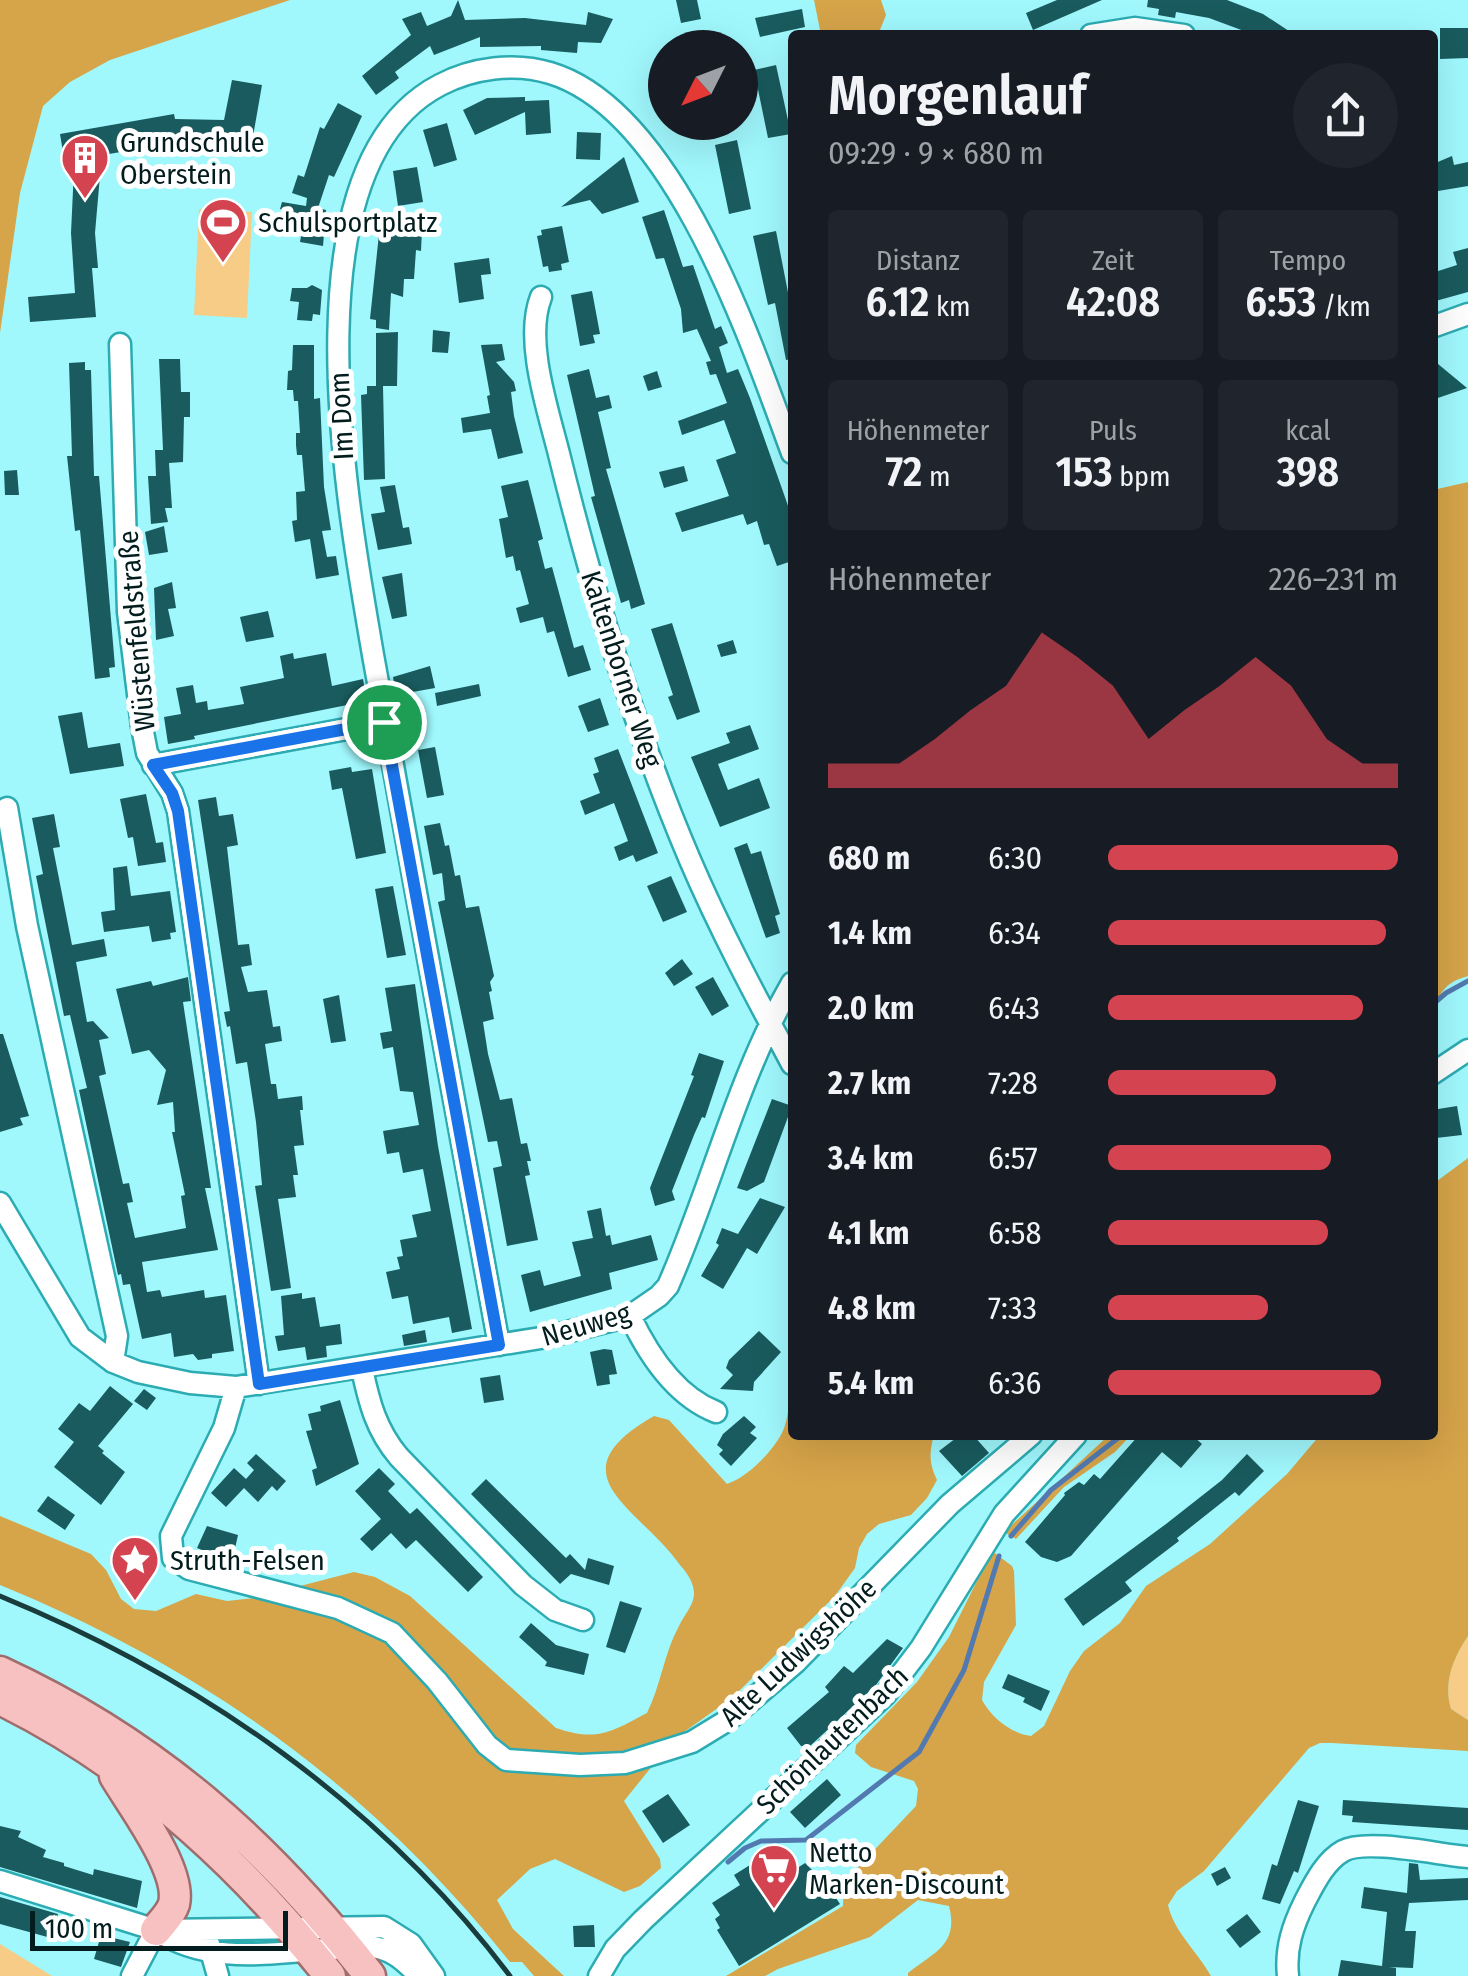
<!DOCTYPE html>
<html lang="de">
<head>
<meta charset="utf-8">
<style>
  body { margin:0; font-family:"Fira Sans Condensed",sans-serif; background:#20242c; color:#f1f3f6; height:100vh; display:flex; flex-direction:column; font-size:38px; white-space:nowrap }
  * { box-sizing:border-box; margin:0 }
  p { font-size:32px; color:#9ea1a6 }
  .icon { flex:none; width:55px; height:55px; fill:none; stroke:currentColor; stroke-width:2; stroke-linecap:round; stroke-linejoin:round }
  .map { position:relative; flex:1; overflow:hidden }
  .side { position:absolute; left:788px; top:30px; width:650px; height:1410px; display:flex; flex-direction:column; background:#171b24; border-radius:10px; box-shadow:0 10px 40px #0002 }
  .side>* { flex:none }
  .needle { width:65px; rotate:228deg }
  .tools { position:absolute; left:648px; top:30px; display:grid; gap:20px }
  .tools a { display:grid; place-items:center; width:110px; height:110px; border-radius:50%; background:#171b24; box-shadow:0 10px 40px #0002; font-size:50px }
  .scale { position:absolute; left:30px; bottom:25px; width:258px; box-sizing:border-box; padding-left:10px; border:5px solid #031c1d; border-top:0; font-size:28px; line-height:35px; white-space:nowrap; color:#031c1d; -webkit-text-stroke:8px #fff; paint-order:stroke }
  .pin { position:absolute; display:grid; place-items:center; width:85px; height:85px; color:#fff; margin:-42px; border:5px solid #fff; border-radius:50%; box-shadow:0 2px 10px #0007 }
  .round { display:grid; place-items:center; flex:none; width:105px; height:105px; border-radius:52px; background:#20242c }
  .summary { display:flex; align-items:center; justify-content:space-between; height:170px; padding:0 40px }
  h1 { font-size:55px; font-weight:600; line-height:75px }
  .metrics { display:grid; grid-template-columns:repeat(3,1fr); gap:15px; height:170px; padding:10px 40px }
  .metrics div { display:grid; align-content:center; border-radius:10px; background:#20242c; text-align:center }
  .metrics b { font-size:42px; font-weight:600 }
  .metrics small { font-size:28px; font-weight:400 }
  .metrics p { font-size:28px }
  .chart { height:280px; padding:20px 40px }
  .chart p { display:flex; justify-content:space-between }
  .chart svg { width:100%; height:180px; margin-top:10px; fill:#d44450; opacity:.7 }
  ul { padding:0 40px; list-style:none; font-size:32px }
  li { display:grid; grid-template-columns:160px 120px 1fr; align-items:center; height:75px }
  li i { height:25px; border-radius:12px; background:#d44450 }
  .map>svg:first-child { display:block }
  .green { fill:#f6cc86 }
  .forest { fill:#d6a449 }
  .lines { fill:none; stroke-linecap:round; stroke-linejoin:round }
  .stream { stroke:#527ab0; stroke-width:5 }
  .building { fill:#195b5e }
  .street-casing { stroke:#2cacb2; stroke-width:25 }
  .primary-casing { stroke:#a06d6d; stroke-width:35 }
  .street { stroke:#fff; stroke-width:20 }
  .primary { stroke:#f8c1c1; stroke-width:30 }
  .rail { stroke:#1a3c3d; stroke-width:5 }
  .route-casing { stroke:#fff; stroke-width:20 }
  .route { stroke:#1a73e8; stroke-width:12 }
  .labels { text-anchor:middle; stroke-width:10; stroke-linejoin:round; paint-order:stroke }
  .poi-label { font-size:28px; fill:#031c1d; stroke:#fff; text-anchor:start }
  .street-label { font-size:28px; fill:#031c1d; stroke:#fff }
</style>
</head>
<body>
<div class="map">
<svg width="1468" height="1976" viewBox="0 0 1468 1976">
  <rect width="100%" height="100%" fill="#a0f8fd"/>
  <path class="green" d="M199,209L252,212L247,318L194,315Z
    M1468,1636V1720L1451,1709C1443,1683 1453,1658 1468,1636Z
    M0,1944L52,1976H0Z"/>
  <path class="forest" d="M0,0H290L110,60L70,82L43,106L20,193L0,333Z
    M814,0H881L886,15L880,30L863,35H821Z
    M1468,482V976C1446,982 1439,992 1433,1013V490Z
    M1468,1158V1636C1453,1658 1443,1683 1451,1709L1468,1720V1751L1332,1743H1320L1309,1748L1204,1871L1177,1891L1168,1905C1174,1932 1197,1951 1211,1976H908V1973C934,1952 959,1945 949,1906L918,1900L870,1937L778,1969L765,1976H726L843,1906L844,1882L916,1806L918,1789L914,1781L871,1767L855,1753L856,1745L917,1682L949,1637L992,1551L1012,1566L1014,1571L1016,1625L984,1682L982,1700C992,1718 1010,1733 1031,1736L1044,1726L1070,1671L1084,1651L1120,1623L1146,1586L1210,1544L1287,1474L1320,1435H1432L1433,1184Z
    M792,1383V1435H934C929,1453 929,1463 937,1480L927,1498L911,1515L879,1524L867,1534L859,1548L855,1568L835,1596L732,1698L674,1739L624,1801L660,1859L661,1868L640,1886L624,1892L555,1859L530,1869L497,1900L513,1929L564,1976H534L522,1962H510C372,1788 205,1669 0,1585V1516L91,1554L106,1570L121,1599L134,1609L156,1611L196,1594L227,1601L254,1598L354,1572L375,1577L410,1596L556,1728C597,1742 611,1732 647,1713C661,1685 664,1653 679,1626C684,1615 695,1604 694,1592C693,1581 687,1573 680,1565C639,1507 551,1475 654,1416L669,1420L727,1484C748,1477 772,1452 782,1433C789,1419 789,1399 792,1383Z
    M1109,1435H1131L1115,1452L1064,1487L1016,1539L1004,1532Z"/>
  <g class="lines">
    <path class="stream" d="M1432,1005L1446,993L1468,981
      M1011,1536L1051,1490L1122,1435
      M728,1862L745,1848L761,1841L806,1840L919,1752L964,1670L999,1556"/>
  </g>
  <path class="building" d="M458,0L465,20L525,18L586,25L588,12L613,19L601,43L578,42L577,53L541,50V46L480,47V37L434,55L430,46L395,72L399,78L376,95L362,76L411,35L402,19L421,12L427,26L451,16Z
    M676,0H697L701,19L681,23Z
    M1057,0H1102L1033,30L1026,13Z
    M1148,0H1227L1263,14L1295,35H1243L1244,31L1209,18L1176,12L1175,18L1158,15L1159,9L1147,7Z
    M802,9L805,27L760,37L755,18Z
    M1440,28H1468V58L1440,59Z
    M776,65L791,134L768,138L754,70Z
    M232,80L262,85L251,148L192,140L103,155L104,164H101L95,233L98,268H92L96,317L30,322L28,297L75,293L71,233L74,169L66,170L60,134L174,114L175,119L224,120Z
    M525,97V101L549,100L551,133L526,135L525,112L475,135L463,110L487,98Z
    M338,103L362,116L334,177L329,175L318,208L326,210L323,246L300,242L304,218L280,209L282,202L306,206L307,198L292,193L298,175L304,177L320,127L324,129Z
    M447,123L457,160L434,167L423,130Z
    M577,132L601,133L600,160L576,159Z
    M737,140L751,209L729,214L715,145Z
    M1452,156L1454,165L1468,162V186L1438,191L1433,164Z
    M624,157L639,202L602,214L590,200L561,207Z
    M417,167L423,202L398,206L393,171Z
    M664,210L683,267L693,265L715,329L721,326L728,343L719,347L727,373L738,369L750,398L792,517V561L777,566L769,544L764,545L757,521L747,525L743,514L682,532L675,513L729,496L716,460L736,453L724,420L682,435L678,421L727,403L716,374L710,375L706,362L711,361L697,329L683,333L681,309L664,258L656,259L642,217Z
    M562,226L569,262L561,264L562,270L549,272L548,266L543,267L537,236L542,235L541,230Z
    M387,227L422,229L421,251L416,250L414,279H404L403,297L391,293L389,330L376,328V320L370,319L379,234L387,235Z
    M776,231L792,313V359L786,360L775,303L768,305L753,236Z
    M1468,248V292L1432,302V273L1457,265L1453,252Z
    M489,258L491,274L481,275L484,299L459,303L454,263Z
    M312,285L322,290L320,315L313,314L312,321L297,320L299,302L290,301L292,288H307Z
    M592,291L600,334L593,335L595,343L580,346L571,295Z
    M433,330L450,332L448,353L432,352Z
    M398,332L397,386H376V333Z
    M502,344L505,360L496,362L514,382L516,391L511,392L514,416L523,453L498,459L491,429L463,433L461,418L490,413L487,396L490,395L481,345Z
    M293,345H314V399L320,398L324,487L331,530L322,531L327,557L336,556L339,575L316,579L310,539L295,542L292,521L297,520L296,492L305,491L302,455H297L296,445V433H300L298,401H294L293,390H287L288,371L292,370Z
    M159,359H180L181,392H190V417H184L183,462L169,463L172,508H165L168,522L151,524L148,476H156L155,450H163Z
    M1432,359L1467,388L1432,400Z
    M85,362V370H91L94,476H99L115,667L109,668L110,677L95,679L80,530L75,531L67,456H72L69,363Z
    M589,369L596,398L609,395L612,408L598,412L611,468L606,469L645,604L631,609L629,600L621,603L591,497L595,496L567,375Z
    M657,371L662,387L648,391L643,376Z
    M367,386H383L385,479L364,480L361,395L367,394Z
    M684,466L688,481L664,488L659,472Z
    M17,470L19,495H5L4,471Z
    M528,480L543,539L538,541L545,569L552,567L574,648L583,645L591,670L568,677L554,631L547,633L543,617L520,623L516,608L529,604L520,570L516,571L513,556L506,558L499,519L508,517L501,486Z
    M395,485L403,528L409,527L412,544L378,550L371,514L385,512L380,487Z
    M164,526L168,552L149,555L145,532Z
    M402,573L407,616L392,619L382,577Z
    M172,582L176,608L168,609L174,636L156,640L154,588Z
    M268,611L274,637L246,642L240,617Z
    M672,623L700,712L677,720L668,697L673,695L651,629Z
    M733,640L737,653L721,657L717,645Z
    M293,653L294,659L326,653L332,686L363,679L367,701L194,736L195,739L168,744L164,717L181,714L176,688L193,685L196,703L207,701L208,710L244,704L240,687L284,678L280,656Z
    M430,666L435,688L396,695L393,677Z
    M479,684L481,696L437,706L435,693Z
    M600,698L609,725L588,732L578,706Z
    M82,712L88,748L120,743L124,766L70,774L58,716Z
    M750,725L759,749L718,764L728,790L759,778L770,808L720,827L691,757L730,743L726,733Z
    M435,747L444,795L427,798L418,750Z
    M618,749L658,853L636,862L633,855L619,861L614,847L628,841L614,803L585,815L580,801L600,793L593,774L599,772L594,758Z
    M351,767L352,772L372,769L386,853L356,859L342,788L332,790L329,771Z
    M146,794L156,843L163,842L166,862L138,866L133,837L128,838L120,799Z
    M216,797L219,816L233,814L238,845L227,847L238,945L249,944L252,965L241,967L248,992L267,990L273,1027L280,1026L282,1041L265,1044L271,1084H276L278,1099L302,1096L303,1110H300L304,1145L294,1146L298,1175H293L296,1197L278,1199L291,1288L271,1291L255,1186L262,1185L256,1122L247,1062L236,1064L230,1026L227,1027L224,1012L230,1011L198,800Z
    M54,814L60,847L53,848L72,945L104,939L107,956L76,962L87,1022L93,1021L109,1038L99,1040L106,1074L99,1076L123,1184L129,1183L133,1202L127,1203L135,1238L186,1228L181,1196L185,1195L172,1132H175L173,1102L157,1105L166,1070L149,1050L132,1054L116,989L151,981L153,986L188,977L191,1001L183,1002L211,1188H205L218,1250L142,1262L147,1292L160,1290L162,1297L204,1290L205,1298L226,1295L234,1351L212,1354V1358L198,1360L193,1354L174,1357L171,1333L142,1339L130,1284L123,1285L121,1274L118,1275L79,1090L87,1088L70,1015L64,1016L36,876L43,874L32,818Z
    M440,823L445,846L449,845L455,876L460,875L466,908L479,906L494,976L490,982L492,991L489,992L494,1019L483,1022L488,1054L500,1100L512,1098L521,1144L527,1143L531,1161H527L530,1175L525,1176L538,1240L507,1246L493,1168L502,1166L497,1141L488,1142L438,902L445,900L442,873L433,875L424,826Z
    M747,843L751,854L761,851L780,914L775,916L780,933L766,938L734,848Z
    M127,866L131,896L170,891L176,932L170,933L171,939L152,942L149,926L104,932L101,912L115,910L113,868Z
    M671,876L687,912L663,922L647,886Z
    M393,886L406,955L387,958L375,889Z
    M682,959L693,974L674,986L665,973Z
    M713,977L729,1006L712,1016L695,987Z
    M415,984L438,1146L472,1329L452,1333L449,1317L413,1324L408,1296L392,1299L386,1272L400,1269L397,1257L403,1256L400,1240L417,1237L412,1215L431,1211L423,1169L403,1173L399,1152L387,1154L383,1131L419,1125L413,1092L400,1091L393,1047L383,1049L380,1033L392,1031L385,988Z
    M339,995L346,1041L331,1043L323,999Z
    M0,1034H3L29,1116L20,1118L23,1125L0,1132Z
    M699,1053L724,1061L705,1118L702,1117L694,1135L672,1191L675,1200L655,1206L650,1188L694,1076L691,1075Z
    M772,1099L792,1106L764,1182L747,1191L737,1188Z
    M1457,1106L1462,1135L1436,1138L1432,1130V1110Z
    M760,1198L785,1207L757,1254L747,1248L723,1289L701,1276L719,1245L716,1243L722,1228L738,1234Z
    M601,1208L606,1236L610,1235L612,1245L651,1235L658,1260L609,1273L612,1289L530,1312L521,1275L540,1270L544,1286L581,1276L572,1242L593,1238L587,1211Z
    M302,1293V1299L315,1297L320,1327L340,1324L342,1344L326,1346L327,1357L307,1360L305,1347L278,1351L275,1336L284,1335L281,1296Z
    M425,1330L427,1342L404,1346L402,1335Z
    M759,1331L781,1352L754,1382L753,1391L720,1389L733,1375L726,1368L729,1360Z
    M604,1349L612,1350L617,1374L609,1375L610,1384L597,1386L590,1352Z
    M500,1375L504,1400L484,1403L480,1378Z
    M110,1386L133,1404L98,1446L104,1451L102,1453L125,1472L101,1505L54,1467L74,1442L58,1429L79,1403L90,1411Z
    M144,1389L156,1398L147,1410L134,1401Z
    M340,1400L359,1464L316,1486L312,1470L317,1468L306,1431L312,1430L308,1414L321,1411L320,1406Z
    M744,1416L756,1427L750,1433L757,1438L731,1466L719,1454L723,1450L717,1445L723,1434Z
    M960,1435H973L989,1453L962,1476L939,1451Z
    M1139,1435H1192L1202,1444L1181,1468L1162,1452L1071,1556L1057,1562L1041,1557L1025,1542L1065,1495L1064,1493L1079,1482L1084,1485L1094,1474L1100,1479Z
    M256,1454L286,1481L277,1491L272,1486L258,1502L244,1488L226,1507L211,1493L234,1468L246,1479L254,1470L247,1463Z
    M1247,1454L1264,1471L1239,1496L1235,1492L1177,1538L1179,1541L1125,1582L1132,1591L1083,1626L1064,1599L1166,1524L1222,1480Z
    M379,1468L395,1484L388,1491L410,1514L417,1508L483,1577L468,1592L416,1540L406,1549L391,1533L372,1551L360,1539L381,1519L355,1491Z
    M486,1479L566,1558L570,1554L585,1570L588,1558L614,1566L609,1585L571,1574L560,1584L471,1494Z
    M48,1496L75,1515L65,1530L37,1511Z
    M207,1526L238,1535L232,1562L197,1548Z
    M620,1601L642,1608L625,1653L606,1647Z
    M531,1623L556,1645L589,1654L584,1675L545,1666L547,1662L519,1637Z
    M887,1639L903,1648L876,1685L809,1747L801,1746L787,1728L829,1692L825,1687L844,1666L853,1673Z
    M1008,1674L1050,1691L1041,1711L1023,1702L1025,1698L1002,1688Z
    M827,1779L841,1795L805,1828L790,1812Z
    M668,1794L690,1825L663,1843L642,1811Z
    M1298,1800L1319,1806L1298,1873L1294,1871L1280,1904L1262,1899L1272,1864L1277,1866Z
    M1343,1800L1468,1808V1830L1352,1822L1353,1816L1342,1815Z
    M0,1826L21,1831L18,1837L46,1850L43,1857L64,1863V1866L93,1875L94,1869L142,1881L137,1908L0,1867Z
    M791,1853L799,1867L805,1863L828,1886L840,1904L739,1966L717,1930L720,1928L715,1919L720,1915L712,1903L740,1885L734,1875L758,1860L764,1870Z
    M1409,1863L1418,1864L1420,1880L1468,1878V1900L1409,1903L1405,1931H1416L1413,1968L1389,1967L1396,1968V1976H1338L1341,1960L1382,1966L1387,1912L1361,1908L1364,1887L1407,1893Z
    M1225,1867L1231,1878L1217,1886L1211,1874Z
    M0,1897L58,1914L51,1938L0,1924Z
    M1247,1914L1261,1932L1240,1948L1226,1930Z
    M594,1925L595,1947H574L573,1926Z
    M101,1935L130,1942L121,1967L94,1959Z"/>
  <g class="lines">
    <g class="street-casing">
      <path id="street" d="M1091,35L1135,28L1184,35
        M541,297C524,340 548,410 559,454C593,592 634,729 690,860C720,930 756,997 792,1064
        M1432,327L1468,314
        M120,344L128,612L142,727L147,753L172,793L178,811L259,1384
        M153,765L384,722
        M7,808L27,926L117,1336L113,1362
        M1432,1074L1468,1050
        M0,1203L80,1337L113,1362L138,1372L190,1383L236,1387L547,1337L630,1316L659,1296L668,1286C712,1186 737,1078 792,983
        M630,1316C648,1354 675,1396 716,1412
        M499,1345C472,1196 444,1047 417,898C402,817 387,736 373,655C349,514 282,167 440,85C472,68 515,62 550,73C674,110 751,342 792,453
        M362,1369C369,1402 376,1430 399,1457L523,1585L555,1610L583,1620
        M236,1387L224,1428L171,1536L173,1558L189,1569L338,1608L392,1633L437,1681L487,1745L506,1760L580,1765L625,1763L692,1742L728,1720L795,1663L950,1504L1031,1435
        M0,1881L156,1930C208,1965 269,1953 329,1949C346,1948 366,1944 382,1949C397,1953 409,1965 419,1976
        M158,1930L384,1927L411,1944L434,1976
        M209,1944L218,1976
        M132,1976L156,1930
        M599,1976L615,1949L643,1920L886,1694L921,1648L1004,1514L1076,1435
        M1288,1976C1285,1948 1293,1925 1305,1901C1314,1884 1325,1861 1343,1851C1366,1838 1440,1855 1468,1857"/>
    </g>
    <g class="primary-casing">
      <path id="primary" d="M0,1672C154,1743 267,1843 370,1976
        M0,1699C131,1763 240,1862 330,1976
        M115,1776C132,1805 182,1870 174,1904C171,1914 162,1922 156,1930"/>
    </g>
    <use href="#street" class="street"/>
    <use href="#primary" class="primary"/>
    <path class="rail" d="M0,1596C199,1678 380,1803 510,1976"/>
  </g>
  <g class="lines">
    <g class="route-casing">
      <path id="route" d="M384,722L499,1345L259,1384L178,811L172,793L153,765Z"/>
    </g>
    <use href="#route" class="route"/>
  </g>
  <defs>
    <g id="building-pin" transform="scale(2.5)"><path d="M0 17L-7.5 6A9.5 9.5 0 1 1 7.5 6Z" fill="#d44450" stroke="#fff"/><path d="M-4-6H4V6H1V3H-1V6H-4ZM-2.5-4.3h1.7v1.8h-1.7ZM.8-4.3h1.7v1.8H.8ZM-2.5-1h1.7V.8h-1.7ZM.8-1h1.7V.8H.8Z" fill="#fff"/></g>
    <g id="stadium-pin" transform="scale(2.5)"><path d="M0 17L-7.5 6A9.5 9.5 0 1 1 7.5 6Z" fill="#d44450" stroke="#fff"/><path d="M0-5a6.5 5 0 1 0 0 10a6.5 5 0 1 0 0-10ZM-3.5-1.8h7v3.6h-7Z" fill="#fff"/></g>
    <g id="sight-pin" transform="scale(2.5)"><path d="M0 17L-7.5 6A9.5 9.5 0 1 1 7.5 6Z" fill="#d44450" stroke="#fff"/><path d="M0-6L1.8-2.2L6-1.7L2.9 1.2L3.7 5.4L0 3.3L-3.7 5.4L-2.9 1.2L-6-1.7L-1.8-2.2Z" fill="#fff"/></g>
    <g id="supermarket-pin" transform="scale(2.5)"><path d="M0 17L-7.5 6A9.5 9.5 0 1 1 7.5 6Z" fill="#d44450" stroke="#fff"/><path d="M-6-5.5h2.5l.6 2H6L4.5 2H-2.5L-4.4-4H-6ZM-1.5 3.2a1.3 1.3 0 1 0 .1 0ZM3 3.2a1.3 1.3 0 1 0 .1 0Z" fill="#fff"/></g>
  </defs>
  <g fill-rule="evenodd">
    <use href="#building-pin" x="85" y="158"/>
    <use href="#stadium-pin" x="223" y="222"/>
    <use href="#sight-pin" x="135" y="1560"/>
    <use href="#supermarket-pin" x="774" y="1868"/>
  </g>
  <g class="labels">
    <g class="poi-label">
      <text x="120" y="152">Grundschule<tspan x="120" dy="32">Oberstein</tspan></text>
      <text x="258" y="232">Schulsportplatz</text>
      <text x="170" y="1570">Struth-Felsen</text>
      <text x="809" y="1862">Netto<tspan x="809" dy="32">Marken-Discount</tspan></text>
    </g>
    <g class="street-label">
      <text transform="translate(341 416) rotate(-93)" y="10">Im Dom</text>
      <text transform="translate(136 631) rotate(-95)" y="10">Wüstenfeldstraße</text>
      <text transform="translate(622 669) rotate(72)" y="10">Kaltenborner Weg</text>
      <text transform="translate(586 1324) rotate(-16)" y="10">Neuweg</text>
      <text transform="translate(798 1652) rotate(-43)" y="10">Alte Ludwigshöhe</text>
      <text transform="translate(832 1740) rotate(-44)" y="10">Schönlautenbach</text>
    </g>
  </g>
</svg>
<div class="tools">
<a><svg class="needle" viewBox="-14 -14 28 28"><path d="M0-13l5 13h-10z" fill="#e53935"/><path d="M0 13l5-13h-10z" fill="#9ea1a6"/></svg></a>
</div>
<div class="scale">100 m</div>
<div class="pin" style="left:384px;top:722px;background:#1e9e55"><svg class="icon" aria-label="arrive" viewBox="0 0 24 24"><path d="M6 21V4h12l-3 4 3 4H6"/></svg></div>
<section class="side">
<div class="summary"><div><h1>Morgenlauf</h1><p>09:29 · 9 × 680 m</p></div><a class="round"><svg class="icon" aria-label="share" viewBox="0 0 24 24"><path d="M12 15V3M7 8l5-5 5 5M5 13v7h14v-7"/></svg></a></div>
<div class="metrics">
<div><p>Distanz</p><b>6.12<small> km</small></b></div>
<div><p>Zeit</p><b>42:08</b></div>
<div><p>Tempo</p><b>6:53<small> /km</small></b></div>
</div>
<div class="metrics">
<div><p>Höhenmeter</p><b>72<small> m</small></b></div>
<div><p>Puls</p><b>153<small> bpm</small></b></div>
<div><p>kcal</p><b>398</b></div>
</div>
<div class="chart"><p><span>Höhenmeter</span>226–231 m</p>
<svg viewBox="0 0 160 44" preserveAspectRatio="none"><path d="M0 44V38L10 38L20 38L30 32L40 25L50 19L60 6L70 12L80 19L90 32L100 25L110 19L120 12L130 19L140 32L150 38L160 38V44z"/></svg>
</div>
<ul>
<li><b>680 m</b>6:30<i style="width:100%"></i></li>
<li><b>1.4 km</b>6:34<i style="width:96%"></i></li>
<li><b>2.0 km</b>6:43<i style="width:88%"></i></li>
<li><b>2.7 km</b>7:28<i style="width:58%"></i></li>
<li><b>3.4 km</b>6:57<i style="width:77%"></i></li>
<li><b>4.1 km</b>6:58<i style="width:76%"></i></li>
<li><b>4.8 km</b>7:33<i style="width:55%"></i></li>
<li><b>5.4 km</b>6:36<i style="width:94%"></i></li>
</ul>
</section>
</div>
</body>
</html>
